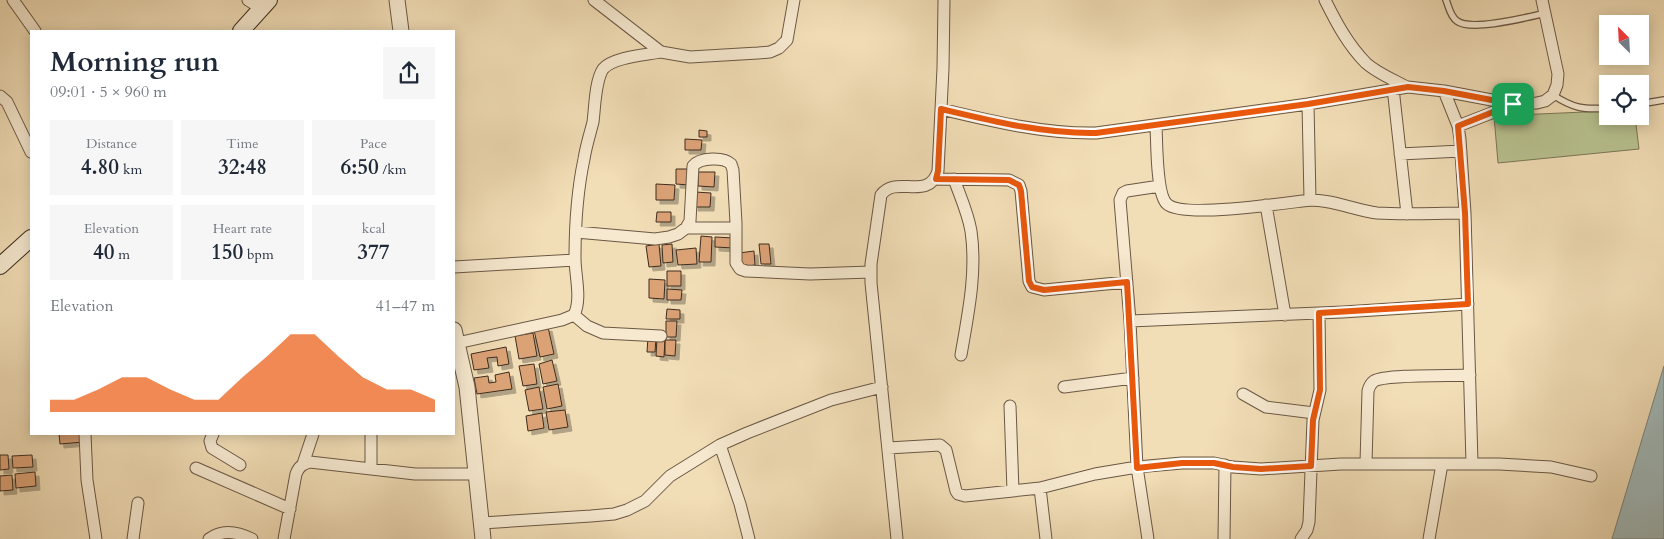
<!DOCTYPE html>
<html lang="en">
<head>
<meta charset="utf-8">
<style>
  body { margin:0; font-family:Cardo,serif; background:#f6f6f7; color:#1f2937; height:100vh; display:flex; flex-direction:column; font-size:19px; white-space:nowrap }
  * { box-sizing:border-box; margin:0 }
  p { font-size:16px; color:#747a83 }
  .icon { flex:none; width:28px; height:28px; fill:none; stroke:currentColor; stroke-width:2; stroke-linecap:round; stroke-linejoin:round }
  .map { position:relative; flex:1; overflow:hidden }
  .side { position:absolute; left:30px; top:30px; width:425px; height:405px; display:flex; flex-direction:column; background:#fff; border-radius:0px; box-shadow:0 2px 12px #0003 }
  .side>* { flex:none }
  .needle { width:32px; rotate:336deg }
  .fabs { position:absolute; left:1599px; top:15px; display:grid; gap:10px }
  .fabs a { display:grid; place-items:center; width:50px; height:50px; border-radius:0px; background:#fff; box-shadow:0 2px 12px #0003; font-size:25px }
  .pin { position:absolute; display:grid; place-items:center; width:42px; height:42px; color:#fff; margin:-21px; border-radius:10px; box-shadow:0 2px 8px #0006 }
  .round { display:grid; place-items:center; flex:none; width:52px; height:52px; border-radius:0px; background:#f6f6f7 }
  .summary { display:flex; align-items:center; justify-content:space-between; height:85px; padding:0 20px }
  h1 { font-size:28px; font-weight:600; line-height:38px }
  .stats { display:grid; grid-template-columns:repeat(3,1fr); gap:8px; height:85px; padding:5px 20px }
  .stats div { display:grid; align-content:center; border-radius:0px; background:#f6f6f7; text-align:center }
  .stats b { font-size:21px; font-weight:600 }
  .stats small { font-size:14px; font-weight:400 }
  .stats p { font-size:14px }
  .chart { height:140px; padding:10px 20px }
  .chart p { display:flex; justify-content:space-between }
  .chart svg { width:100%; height:90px; margin-top:5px; fill:#ea580c; opacity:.7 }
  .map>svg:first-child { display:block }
  .green { fill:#b8c290; stroke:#7b7757 }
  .water { fill:#a0b9ba; stroke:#79817c }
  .building { fill:#dba276; stroke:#3e2c1e; filter:url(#shadow) }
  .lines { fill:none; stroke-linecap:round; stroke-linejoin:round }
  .service-casing { stroke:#6b5844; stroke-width:8 }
  .minor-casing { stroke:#6b5844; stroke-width:13 }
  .tertiary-casing { stroke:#6b5844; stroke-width:17 }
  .secondary-casing { stroke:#3e2c1e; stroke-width:18 }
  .service { stroke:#f6e9d0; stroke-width:5.5 }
  .minor { stroke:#f6e9d0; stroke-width:11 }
  .tertiary { stroke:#f6e9d0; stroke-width:15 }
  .secondary { stroke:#f6e9d0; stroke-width:16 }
  .route-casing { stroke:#fff; stroke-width:10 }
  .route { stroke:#ea580c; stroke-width:6 }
</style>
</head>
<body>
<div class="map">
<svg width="1664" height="539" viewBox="0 0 1664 539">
  <defs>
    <filter id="shadow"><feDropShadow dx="4" dy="4" stdDeviation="0" flood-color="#0004"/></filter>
  </defs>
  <rect width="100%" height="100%" fill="#f1ddb6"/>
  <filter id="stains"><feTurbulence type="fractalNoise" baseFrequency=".004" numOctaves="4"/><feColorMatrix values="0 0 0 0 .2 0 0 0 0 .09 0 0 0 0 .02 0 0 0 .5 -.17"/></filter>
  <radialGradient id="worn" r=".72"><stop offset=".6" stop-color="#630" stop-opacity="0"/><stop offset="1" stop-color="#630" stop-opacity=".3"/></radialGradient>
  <path class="green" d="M1607,111L1608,116H1635L1639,149L1498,163L1494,116Z"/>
  <path class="water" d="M1664,366V539H1612Z"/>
  <path class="building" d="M699,130L707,131V137H699Z
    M685,139L702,140L701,150H685Z
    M676,169H690L689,185L676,184Z
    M698,172H715L714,187L698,186Z
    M656,184L675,185L674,200H656Z
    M695,192L711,193L710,207H694Z
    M657,212H671V222H656Z
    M701,236L712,237L711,262H699Z
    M715,237L734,238V248L715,247Z
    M659,244L661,266L649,267L646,246Z
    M672,244L673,262L663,263L662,245Z
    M759,244H769L771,264H761Z
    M696,248L697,264L678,265L676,250Z
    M754,251L755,265L740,267L739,253Z
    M667,271H681V286H667Z
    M649,279L665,280L664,299L649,298Z
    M667,289L682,290L681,300H667Z
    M667,309L680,310V319H666Z
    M666,321H677L676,337H666Z
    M548,327L554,354L540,357L534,330Z
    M533,333L537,356L519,359L515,336Z
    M648,337L656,338L655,352H647Z
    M657,338L665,339L664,357L656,356Z
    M665,340H676L675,356L665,355Z
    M506,347L509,364L498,366L497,357L487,358L489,368L474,370L471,354Z
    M552,360L557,381L543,384L539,364Z
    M534,364L537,384L523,386L519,366Z
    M509,372L512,389L477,394L474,378L488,376L489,383L496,382L495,375Z
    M558,384L562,406L547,409L543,387Z
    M539,387L543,409L529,411L525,390Z
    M565,410L568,427L549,430L546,412Z
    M542,413L544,428L528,431L526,416Z
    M59,434H83V442L60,444Z
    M0,455H8L9,469L0,470Z
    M32,455L33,467L13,468L12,456Z
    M35,472L36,486L16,488L15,474Z
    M12,475L13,490L0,491V476Z"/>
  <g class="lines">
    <g class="service-casing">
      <path id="service" d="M1446,0C1449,7 1450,16 1457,21C1471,32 1528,17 1546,13
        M1553,95C1573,108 1583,110 1608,108
        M1640,104L1664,100"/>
    </g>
    <g class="minor-casing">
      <path id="minor" d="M13,0L35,31
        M248,0L262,9
        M594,0L661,52L690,57L758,53L770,52L779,48L787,40L794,0
        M1325,0C1336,22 1348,45 1366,63C1377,73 1394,80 1407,87
        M1393,88L1407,214
        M1444,91L1458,126L1460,139L1465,213L1472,463
        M0,96L7,102L31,152
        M1308,104L1310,200
        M941,109C991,121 1044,134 1096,133L1308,104L1408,87L1444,91L1513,104L1537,103L1545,101L1553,95L1557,85L1558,74L1542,0
        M1156,126C1157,142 1156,194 1167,204C1182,218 1279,204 1302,201C1327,197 1353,210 1377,213C1406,215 1436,213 1465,213
        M1458,126L1512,105
        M1400,154L1461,151
        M936,179L1009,180L1019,185L1021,191L1029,281L1032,287L1044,290L1127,282
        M954,179C960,196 968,213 971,231C977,273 968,314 961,355
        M1266,205L1285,315
        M686,228H736
        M576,232L655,239L669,237L678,234L686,228L690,221L693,166C700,157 724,157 731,164L733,170L736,223V263L740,269L746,271L810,274L871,272
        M454,267L575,260
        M574,315L587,326L603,333L661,336
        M1130,321L1343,312L1468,304
        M457,343L562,320L574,315C582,299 575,276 575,258C575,225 577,192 584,159C586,146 590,134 593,122C595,107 595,81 603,69C613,57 646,55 661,52
        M1064,387L1133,378
        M1243,394L1266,407L1314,413
        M1010,406L1013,491
        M85,434L87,480L96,539
        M213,434L210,441L212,448L240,465
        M371,434V469
        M720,445L740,504L749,539
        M888,448L940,445L946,450L956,491L958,494L965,496L1040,488L1095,474L1137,467L1182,463H1214L1233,467L1261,469L1341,464H1499L1551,467L1591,476
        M1366,463L1368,391C1369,387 1370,384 1374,381C1386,374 1452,376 1470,375
        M303,464L313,434
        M196,468L290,509
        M1040,488L1046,539
        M482,523L591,516L614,514L627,510L645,501L670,476L720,445L747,433L831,400L882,387
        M133,539L138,503
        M209,539C222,529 238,532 252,539
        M284,539L296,474C299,466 303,464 310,462L415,474H475
        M897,539L871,283V264L881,195C896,174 928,202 938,171L943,68L944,0
        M1148,539L1137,467L1130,321L1120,200L1123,193L1127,191L1160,186
        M1224,539L1225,465
        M1301,539L1307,530L1309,522L1313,420L1320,390L1319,313
        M1429,539L1442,464"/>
    </g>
    <g class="tertiary-casing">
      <path id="tertiary" d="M397,0L401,31
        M454,330L467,387L483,539"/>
    </g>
    <g class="secondary-casing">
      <path id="secondary" d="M241,31L269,0
        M0,266L31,238"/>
    </g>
    <use href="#service" class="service"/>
    <use href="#minor" class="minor"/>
    <use href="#tertiary" class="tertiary"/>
    <use href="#secondary" class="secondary"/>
  </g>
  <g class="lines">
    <g class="route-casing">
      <path id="route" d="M1408,87L1444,91L1513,104L1458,126L1465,213L1468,304L1319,313L1320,390L1313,420L1311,466L1261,469L1233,467L1214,463H1182L1137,468L1127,282L1044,290L1032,287L1029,281L1021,191L1019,185L1009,180L936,179L938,171L941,109C992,121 1044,134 1096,133L1308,104Z"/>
    </g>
    <use href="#route" class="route"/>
  </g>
  <rect width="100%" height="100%" filter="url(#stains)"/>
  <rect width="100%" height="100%" fill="url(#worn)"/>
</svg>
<div class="fabs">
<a><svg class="needle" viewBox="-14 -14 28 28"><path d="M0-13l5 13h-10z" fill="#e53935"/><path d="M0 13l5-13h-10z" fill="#747a83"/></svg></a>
<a><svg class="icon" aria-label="locate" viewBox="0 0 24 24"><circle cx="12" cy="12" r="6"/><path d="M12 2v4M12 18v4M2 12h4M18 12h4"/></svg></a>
</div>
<div class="pin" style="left:1513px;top:104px;background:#1e9e55"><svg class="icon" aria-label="arrive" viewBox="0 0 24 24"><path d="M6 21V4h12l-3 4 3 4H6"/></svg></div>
<section class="side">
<div class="summary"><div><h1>Morning run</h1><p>09:01 · 5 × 960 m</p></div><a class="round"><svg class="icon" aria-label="share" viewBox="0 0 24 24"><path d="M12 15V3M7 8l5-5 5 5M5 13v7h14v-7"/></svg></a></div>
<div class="stats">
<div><p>Distance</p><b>4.80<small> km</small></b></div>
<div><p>Time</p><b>32:48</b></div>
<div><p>Pace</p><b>6:50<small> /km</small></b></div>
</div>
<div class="stats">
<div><p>Elevation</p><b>40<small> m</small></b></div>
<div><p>Heart rate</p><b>150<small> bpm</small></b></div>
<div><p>kcal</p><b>377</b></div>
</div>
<div class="chart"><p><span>Elevation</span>41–47 m</p>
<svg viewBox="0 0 160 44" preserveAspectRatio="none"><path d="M0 44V38L10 38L20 33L30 27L40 27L50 33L60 38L70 38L80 27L90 17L100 6L110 6L120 17L130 27L140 33L150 33L160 38V44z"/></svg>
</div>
</section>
</div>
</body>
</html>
